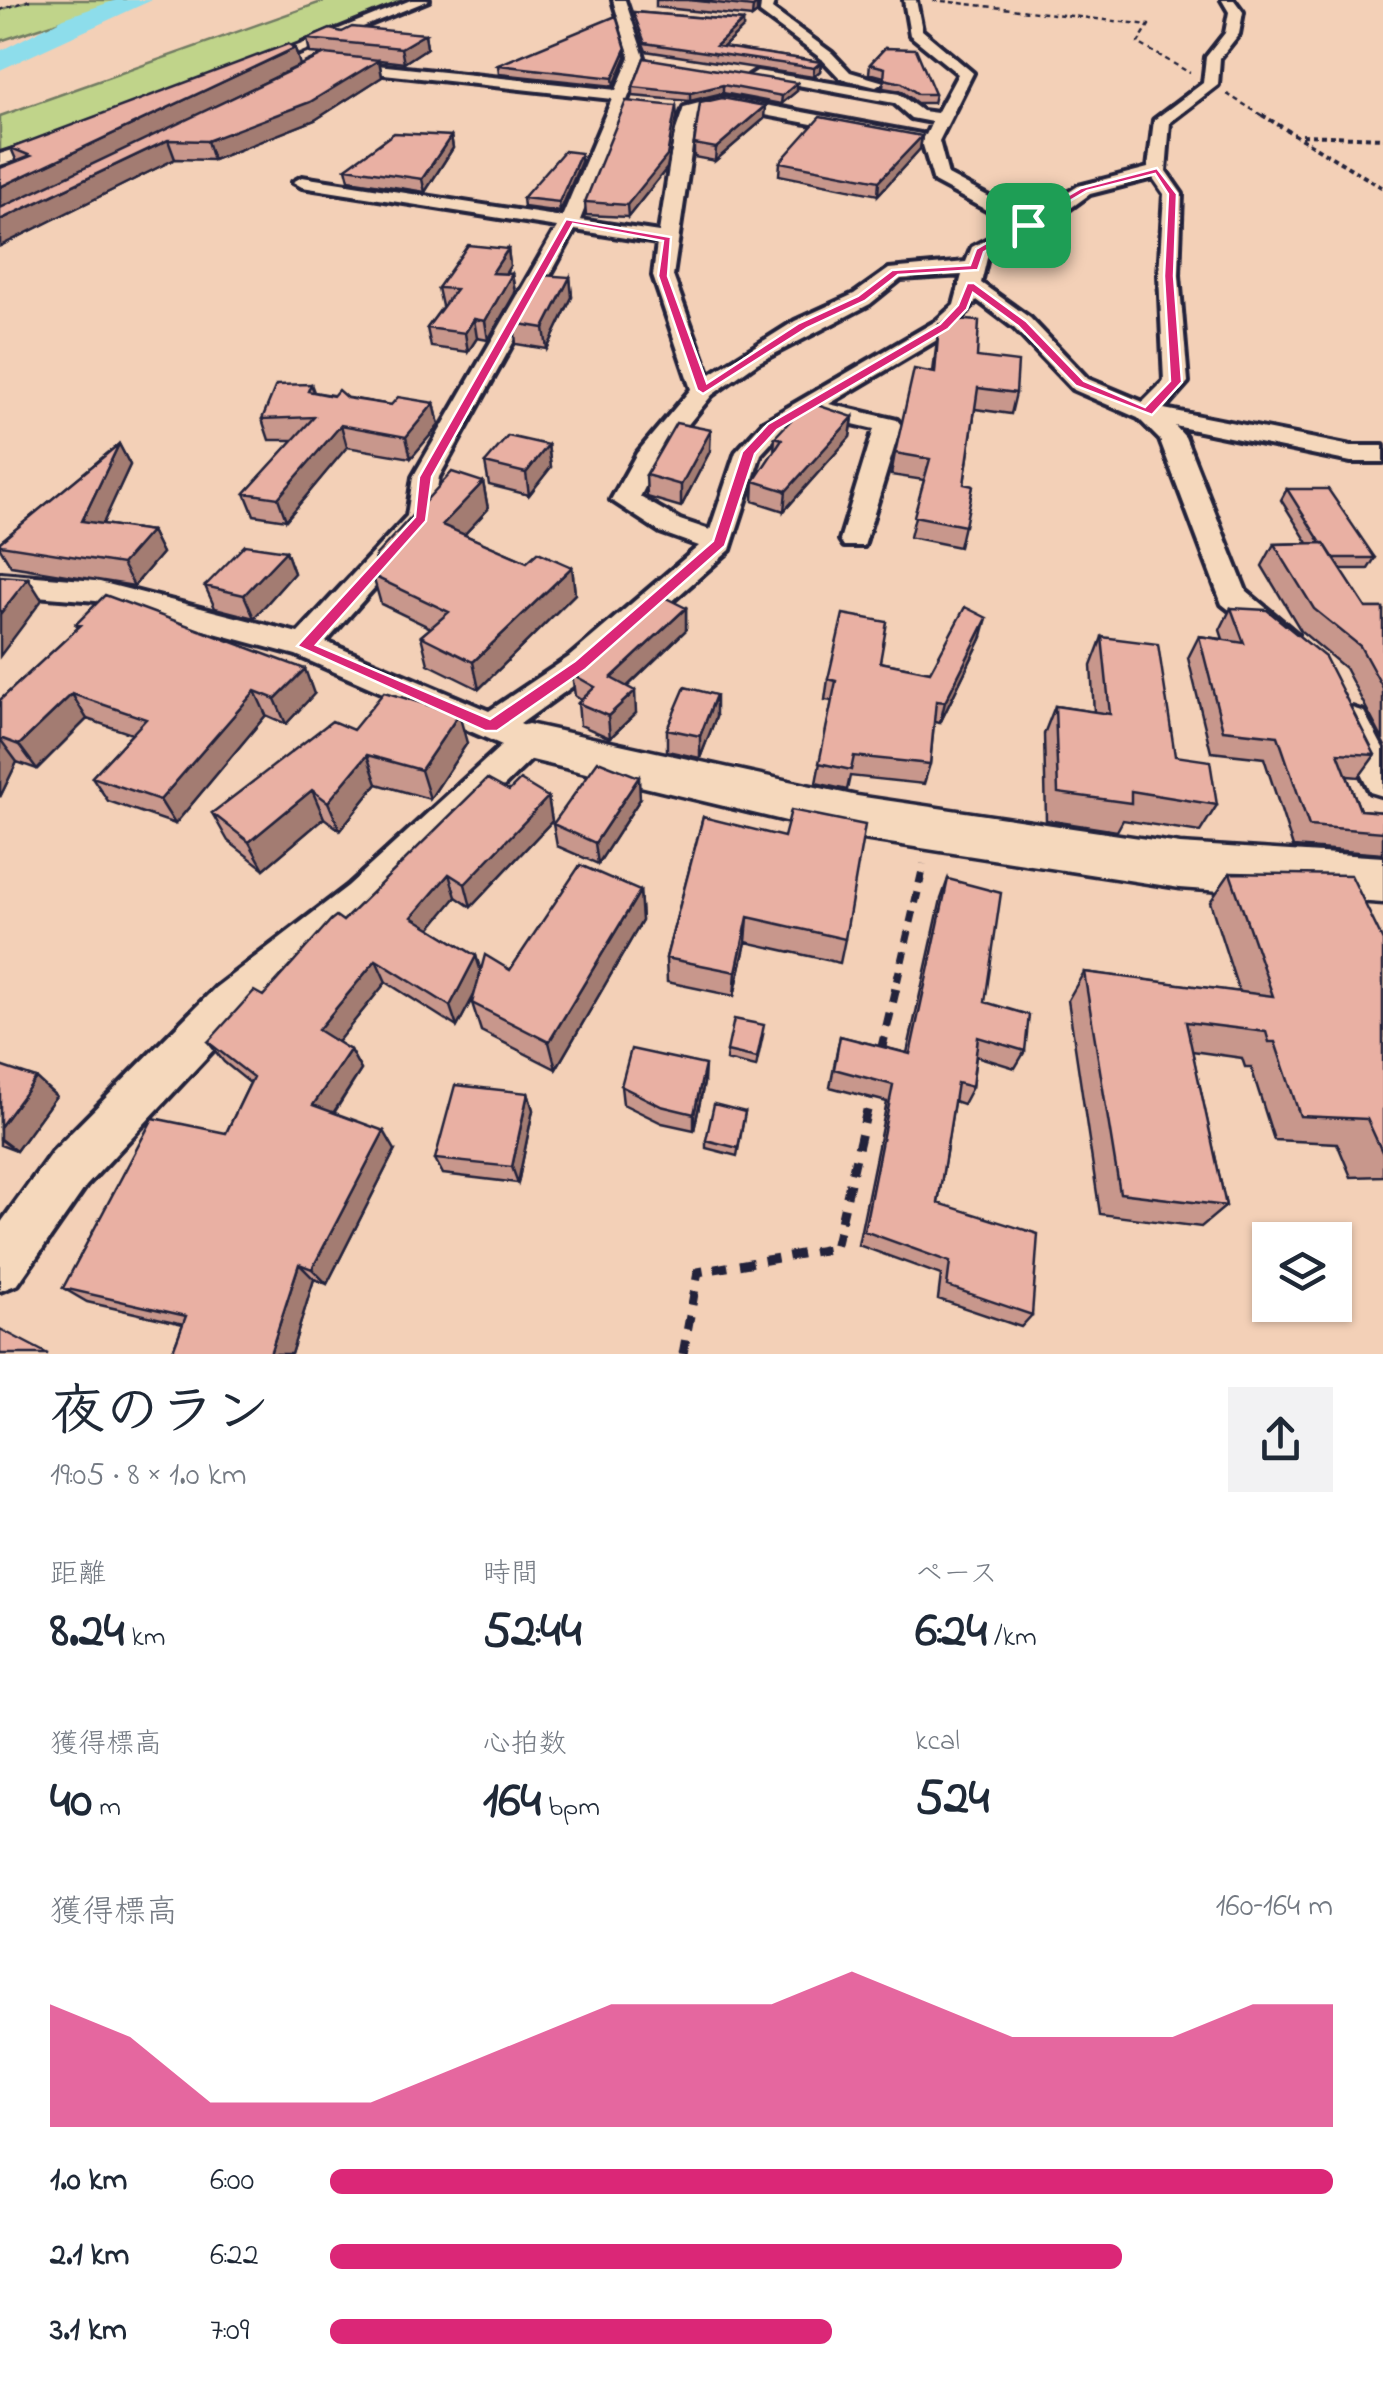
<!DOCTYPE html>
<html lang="ja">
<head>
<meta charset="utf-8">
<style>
  body { margin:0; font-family:"Indie Flower","Klee One",sans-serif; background:#f2f2f3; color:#1f2937; height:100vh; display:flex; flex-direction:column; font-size:38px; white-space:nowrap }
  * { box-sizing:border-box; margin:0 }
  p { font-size:32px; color:#747a83 }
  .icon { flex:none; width:55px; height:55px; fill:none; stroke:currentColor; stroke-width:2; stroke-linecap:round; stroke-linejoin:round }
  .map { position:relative; height:1354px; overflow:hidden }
  .side { display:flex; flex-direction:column; background:#fff; flex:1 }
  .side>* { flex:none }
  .tools { position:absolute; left:1252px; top:1222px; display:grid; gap:20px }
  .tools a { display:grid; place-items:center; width:100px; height:100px; border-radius:0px; background:#fff; box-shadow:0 2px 8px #0004; font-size:50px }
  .pin { position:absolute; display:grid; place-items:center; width:85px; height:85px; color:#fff; margin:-42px; border-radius:20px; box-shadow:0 5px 15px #0006 }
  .round { display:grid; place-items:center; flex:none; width:105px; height:105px; border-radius:0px; background:#f2f2f3 }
  .head { display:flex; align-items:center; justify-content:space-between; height:170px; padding:0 50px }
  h1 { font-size:55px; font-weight:700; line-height:75px }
  .figures { display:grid; grid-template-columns:repeat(3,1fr); gap:15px; height:170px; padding:10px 50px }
  .figures div { display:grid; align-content:center }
  .figures b { font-size:50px; font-weight:700 }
  .figures small { font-size:28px; font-weight:400 }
  .figures p { font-size:28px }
  .chart { height:280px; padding:20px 50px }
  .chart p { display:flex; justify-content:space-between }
  .chart svg { width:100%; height:180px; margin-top:10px; fill:#db2777; opacity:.7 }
  ul { padding:0 50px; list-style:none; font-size:32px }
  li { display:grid; grid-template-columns:160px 120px 1fr; align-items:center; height:75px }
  li i { height:25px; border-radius:12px; background:#db2777 }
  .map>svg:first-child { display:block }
  .green { fill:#c0d48a; stroke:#717b62; stroke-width:2.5 }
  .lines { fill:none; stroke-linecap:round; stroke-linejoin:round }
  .river { fill:#8dddeb; fill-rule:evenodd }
  .street-casing { stroke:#22223b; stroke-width:8 }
  .secondary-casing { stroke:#22223b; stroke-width:7 }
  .path-far3 { stroke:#22223b; stroke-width:2.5; stroke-dasharray:5 4; stroke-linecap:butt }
  .path-far2 { stroke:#22223b; stroke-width:4; stroke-dasharray:5 4; stroke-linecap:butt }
  .path-far1 { stroke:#22223b; stroke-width:8; stroke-dasharray:11 9; stroke-linecap:butt }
  .path { stroke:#22223b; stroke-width:9; stroke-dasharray:14 11; stroke-linecap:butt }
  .street { fill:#f5d8bc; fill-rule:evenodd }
  .secondary { fill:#f5d8bc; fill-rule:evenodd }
  .wall { fill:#c8978c; stroke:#22223b; stroke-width:2.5 }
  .shaded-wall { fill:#a37b72; stroke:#22223b; stroke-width:2.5 }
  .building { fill:#e9b0a3; stroke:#22223b; stroke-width:2.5 }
  .route { fill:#db2777; stroke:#fff; stroke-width:2.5; fill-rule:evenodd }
</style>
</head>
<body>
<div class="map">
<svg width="1383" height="1354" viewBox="0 0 1383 1354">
  <rect width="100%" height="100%" fill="#f3d0b7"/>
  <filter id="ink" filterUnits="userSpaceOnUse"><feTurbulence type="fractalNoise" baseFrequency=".01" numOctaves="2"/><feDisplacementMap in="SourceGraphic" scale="20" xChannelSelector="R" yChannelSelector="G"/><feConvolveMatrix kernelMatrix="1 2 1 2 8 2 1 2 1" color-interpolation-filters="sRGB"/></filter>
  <g filter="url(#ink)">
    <path class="green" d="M30,0H126L0,41V10Z
      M327,0H423L0,158V116Z"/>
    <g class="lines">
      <path class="river" d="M116,0H152L0,70V51L64,18Z"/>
      <g class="street-casing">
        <path id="street" d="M411,0H429L262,68L250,65Z
          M613,0H625L644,57L580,220L659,232L674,136L684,107L722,97L926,135L932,122L911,118L894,103L749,76L757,71L899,94L922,111L937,113L958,74L910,35L904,0H916L922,30L973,73L939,141L948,175L1029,218L1078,186L1148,168L1154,120L1203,83L1206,57L1225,33L1229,12L1222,0H1234L1243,12L1239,34L1220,58L1218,85L1170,122L1166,171L1182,194L1179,275L1188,382L1164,409L1351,446H1383V462H1351L1175,426L1185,437L1246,591L1297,634L1292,642H1270L1222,604L1160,440L1138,418L1072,389L1014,328L977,300L952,331L829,404L897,420L901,425L864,546H844L840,540L874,429L811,414L781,432L761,454L730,550L591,673L520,724L540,733L545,742L540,751L376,910L245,1016L86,1186L18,1284L0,1291V1224L52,1152L215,988L348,886L502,745L296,655L96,601L0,593V573L96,581L298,633L407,516L413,477L557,227L302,187L293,182L302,177L562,217L612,99L338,69L331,65L338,61L616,90L630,57ZM722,107L923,145L934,182L1014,225L972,247L966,262L889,269L854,294L795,321L709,375L673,276L697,113ZM1153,178L1164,194L1159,275L1164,381L1143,402L1088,379L1030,318L981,283L988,254L1054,220L1090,194ZM575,230L657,243L653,276L691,389L637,453L611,500L660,532L699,546L569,657L489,711L326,642L431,524L439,477ZM962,275L954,305L936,321L763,422L736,452L710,530L680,520L640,497L658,461L712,395L757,363L870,304L901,279Z
          M755,0H775L772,9L832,53L850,72L884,82L876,87L840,78L822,59L760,13L761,4Z
          M57,136L65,141L63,145L0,165V154Z
          M1352,708L1364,712L1383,748V796L1370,792L1335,721L1340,712Z"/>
      </g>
      <g class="secondary-casing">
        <path id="secondary" d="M528,724L857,796L1180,844L1383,857V903L1180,888L857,838L511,755L504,742L511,729Z"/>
      </g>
      <path class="path-far3" d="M933,0L1149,25L1138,43L1190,73
        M0,10L30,0
        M1227,94L1266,118"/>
      <path class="path-far2" d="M1262,115L1383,188
        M1302,135L1383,138"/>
      <path class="path-far1" d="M897,981L924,864"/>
      <path class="path" d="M881,1051L898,979
        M683,1354L698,1272L835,1248L871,1093"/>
      <use href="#street" class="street"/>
      <use href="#secondary" class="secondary"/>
    </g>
    <path class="wall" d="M656,0H756L757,13L752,17L656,7Z
      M633,12L743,21V28L723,47L821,62L820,71L813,77L646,51L633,19Z
      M342,32L425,34L427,48L404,63L379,60L382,77L315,120L213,160L175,159L0,246V168L17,162L11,148L300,65L323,54L310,53L307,39Z
      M885,48L935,94L933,103H917L901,91L883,88L884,77L869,73L870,64Z
      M626,49V57L614,86L499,74L498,65Z
      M644,58L797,91L781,104L723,93L690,101L633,96V87Z
      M677,117L667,168L628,217L586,215L585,202Z
      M764,119L715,161L694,157V144Z
      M451,136L453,148L425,192L349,180L346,168Z
      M922,136L920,149L878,195L779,175L780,162Z
      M581,162L560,212L524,207L523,198Z
      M508,249L510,266L506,274H512L515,293L488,340L477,338L468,352L431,347L427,328L443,306H442L438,288Z
      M570,277L572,297L547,349L516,344L514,323Z
      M939,325L1016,393L1011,414L975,409L964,484L973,486L959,547L910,537L924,480L891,475L895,453L933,372Z
      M311,384L314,392L391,405L434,403L439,425L411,458L347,447L286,520L254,515L245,493L294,440H269L262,419Z
      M853,417L850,437L784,511L753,501L754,481L774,452L775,437Z
      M119,444L130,465L102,524L151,531L162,553L134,586L11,566L0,548V542Z
      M548,445L551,467L529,495L489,485L485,463Z
      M710,451L681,507L647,497L646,475Z
      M483,482L488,509L464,535L527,562L572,567L575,594L479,689L428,664L421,636L431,628L381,604L373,576Z
      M1287,489L1375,558L1368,569H1340L1366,608H1383V740L1345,668L1301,631L1262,566L1274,544L1308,543L1281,500Z
      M286,551L294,573L254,618L215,608L205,586Z
      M686,608V630L627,687L636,713L610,738L580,725L578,703L581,700L575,696L572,674Z
      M1231,608L1375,755L1359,777L1347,776L1360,810L1383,812V854L1293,847L1264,758L1211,752L1188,658L1199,636L1223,639L1220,630Z
      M76,624L314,694L286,724L266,715L175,824L108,801L92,777L132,734L87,719L37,769L17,762L0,797V700L78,628Z
      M1102,637L1175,756L1217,805L1200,832L1123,820L1117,831L1046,820L1044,734L1055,706L1094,712L1091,666Z
      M981,639L940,723L934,722L930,764L924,784L850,776L847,790L816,783L832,701L825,700L828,679L880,662L930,672Z
      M716,717L700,758L667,751V729Z
      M353,730L467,743L430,799L377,784L340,830L324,818L264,869L228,841L212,813Z
      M509,791L548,797L552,821L471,907L456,897L430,928L476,956L481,971L510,970L640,891L642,921L556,1069L481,1031L472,1003L474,995L457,1027L386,982L337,1042L350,1050L361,1070L334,1113L395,1150L327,1284L314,1279L291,1354H175L172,1353L183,1324L87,1302L63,1288L226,1133L250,1083L224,1062L208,1042L263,996L343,921Z
      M640,799L598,864L557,846L553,824Z
      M703,817L845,939L840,963L746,942L734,996L667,982L666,958Z
      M1230,873L1383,941V1176L1351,1177L1337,1143L1274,1140L1251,1067H1245L1242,1058L1192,1051L1226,1206L1201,1227L1100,1214L1068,1000L1084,972L1239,992L1210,902Z
      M948,879L985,1002L1025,1051L1015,1068L976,1056L972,1087L963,1104L954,1101L938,1203L1032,1315L1021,1327L938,1299L941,1275L858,1245L887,1102L830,1087L840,1036L907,1053L941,899Z
      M763,1035L756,1067L726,1060L727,1051Z
      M0,1066L56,1096L16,1151L0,1145Z
      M704,1083L694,1130L662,1123L623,1104L621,1086Z
      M528,1093L533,1110L518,1183L443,1174L435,1159Z
      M745,1112L737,1156L706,1148V1140Z"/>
    <path class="shaded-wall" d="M757,3V13L752,17L753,7Z
      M743,21V28L716,54V46Z
      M425,34L427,48L404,63L401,48Z
      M295,48L300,65L0,212V187Z
      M626,49V57L614,86L613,78Z
      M379,60L382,77L315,120L213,160L207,141Z
      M821,62L820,71L813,77L814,68Z
      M797,83V91L781,104L782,96Z
      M723,85V93L690,101V93Z
      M676,106L677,117L667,168L628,217L627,205Z
      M765,106L764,119L715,161L716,148Z
      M451,136L453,148L425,192L422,179Z
      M922,136L920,149L878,195L879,181Z
      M168,140L175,159L0,246V220Z
      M581,153V162L560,212L559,202Z
      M508,249L510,266L495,291L492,273Z
      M512,274L515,293L488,340L485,321Z
      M570,277L572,297L547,349L544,328Z
      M474,319L477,338L468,352L465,333Z
      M434,403L439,425L411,458L406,437Z
      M853,417L850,437L784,511L786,491Z
      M341,425L347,447L286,520L278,498Z
      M711,430L710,451L681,507V485Z
      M119,444L130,465L94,543L82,521Z
      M548,445L551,467L529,495L526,473Z
      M483,482L488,509L448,552L442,525Z
      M151,531L162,553L134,586L122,564Z
      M286,551L294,573L254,618L244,595Z
      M572,567L575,594L479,689L473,662Z
      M28,578L42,600L0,656V614Z
      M686,608V630L613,700L611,678Z
      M987,618L981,639L940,723L945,702Z
      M305,669L314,694L286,724L275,699Z
      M255,691L266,715L175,824L160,800Z
      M635,691L636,713L610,738L608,716Z
      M72,694L87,719L37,769L19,745Z
      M716,695V717L700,758V736Z
      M459,714L467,743L430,799L421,770Z
      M0,739L17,762L0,797Z
      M367,755L377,784L340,830L328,802Z
      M639,777L640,799L598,864L595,843Z
      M312,790L324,818L264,869L249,842Z
      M548,797L552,821L471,907L465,884Z
      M449,874L456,897L421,940L412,917Z
      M640,891L642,921L556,1069L549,1042Z
      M748,917L746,942L734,996L736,972Z
      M476,956L483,978L457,1027L450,1006Z
      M376,960L386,982L330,1051L318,1030Z
      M350,1050L361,1070L326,1124L313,1105Z
      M705,1065L704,1083L694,1130V1114Z
      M36,1078L56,1096L16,1151L0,1139V1127Z
      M528,1093L533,1110L518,1183L512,1167Z
      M384,1131L395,1150L327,1284L312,1269Z
      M299,1264L314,1279L291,1354H270Z"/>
    <path class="building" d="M689,0H756L757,3L753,7Z
      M633,12L743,21L716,46L821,62L814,68L645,43Z
      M616,16L626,49L613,78L498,65Z
      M352,27L425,34L401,48L307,39L330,29L342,32Z
      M288,44L295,48L0,187V168L31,156L11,148Z
      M885,48L916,49L935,94H918L902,83L884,79L885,68L870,64Z
      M325,54L379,60L310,102L207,141L168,140L0,220V208Z
      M644,58L797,83L782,96L723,85L690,93L633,87Z
      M722,98L765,106L716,148L694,144L700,103Z
      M626,101L676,106L667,156L627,205L585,202Z
      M820,117L922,136L879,181L780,162Z
      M394,133L451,136L422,179L346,168Z
      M564,151L581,153L559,202L523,198Z
      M468,245L508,249L492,273L512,274L485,321L474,319L465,333L427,328L456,289L438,288Z
      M541,275L570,277L544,328L514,323Z
      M950,319L979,321L977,357L1018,362L1016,393L978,388L964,484L973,486L965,526L914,516L930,459L895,453L914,369L935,373L939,325Z
      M311,384L308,391L333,396L338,390L347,398L391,405L398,397L434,403L406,437L341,425L278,498L245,493L314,417L262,419L276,385Z
      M808,402L853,417L786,491L754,481L782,439L775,437Z
      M676,423L711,430L681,485L646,475Z
      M508,436L548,445L526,473L485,463Z
      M119,444L82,521L151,531L122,564L0,545V542Z
      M452,472L483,482L442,525L527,562L538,552L572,567L473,662L421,636L449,612L373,576L376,555Z
      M1287,489H1328L1375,558H1333L1324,543H1321Z
      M1324,543L1366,608H1383V688L1360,646L1314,609L1274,544Z
      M245,545L286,551L244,595L205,586Z
      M0,576L28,578L0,614Z
      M105,595L305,669L275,699L255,691L160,800L92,777L146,719L72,694L19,745L0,738V700L81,625L76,624Z
      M660,595L686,608L611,678L635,691L608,716L578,703L595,687L572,674Z
      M965,607L987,618L945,702L936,701L930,764L854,756L851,770L819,763L836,681L828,679L843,614L887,622L880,662L930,672Z
      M1231,608L1267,610L1325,657L1375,755L1338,753L1360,810L1383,812V832L1309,826L1278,736L1223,730L1199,636L1244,643Z
      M1102,637L1158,644L1175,756L1210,761L1217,805L1131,791V803L1058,793L1055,706L1110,714Z
      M685,687L716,695L700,736L667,729Z
      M384,692L459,714L421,770L367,755L328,802L312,790L249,842L212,813L332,721L353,730Z
      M598,761L639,777L595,843L553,824Z
      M487,779L509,791L520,780L548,797L465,884L449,874L412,917L476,956L450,1006L376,960L318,1030L350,1050L313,1105L384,1131L312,1269L299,1264L270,1354H182L172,1353L186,1316L63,1288L153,1118L226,1133L253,1077L208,1042L254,991L263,996L331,920L336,916L343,921Z
      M791,810L865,825L845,939L748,917L736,972L666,958L703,817L784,837Z
      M580,865L640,891L549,1042L472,1003L485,955L510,970Z
      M1230,873L1351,875L1383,941V1154L1367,1119L1300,1116L1275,1042H1269L1266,1032L1186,1022L1226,1206L1120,1193L1084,972L1273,996Z
      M948,879L1001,893L985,1002L1029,1015L1025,1051L978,1037L972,1087L957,1083L938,1203L1038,1234L1032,1315L947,1286L950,1262L864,1231L893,1085L834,1069L840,1036L910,1054Z
      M734,1019L764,1025L757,1058L727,1051Z
      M631,1049L705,1065L694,1114L661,1106L621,1086Z
      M0,1066L36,1078L0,1127Z
      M455,1085L528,1093L512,1167L435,1159Z
      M714,1104L745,1112L738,1148L706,1140Z
      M0,1329L48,1354H0Z"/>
  </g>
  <path class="route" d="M1157,168L1177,194L1174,276L1182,382L1152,415L1076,386L1018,326L973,293L967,309L948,329L777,430L755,454L725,546L586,669L497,731H485L297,646L415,517L419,477L566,219L671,237L668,276L707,383L799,323L858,296L892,270L970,265L976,249L1081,188ZM1155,174L1168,194L1164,276L1170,381L1145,407L1084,381L1026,321L974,283H967L958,305L940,324L768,424L742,452L713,541L575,661L490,719L316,645L426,521L432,477L573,224L663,241L658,276L697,390L703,394L807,328L865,301L898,275L978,270L984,252L1087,191Z"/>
</svg>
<div class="tools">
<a><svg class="icon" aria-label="layers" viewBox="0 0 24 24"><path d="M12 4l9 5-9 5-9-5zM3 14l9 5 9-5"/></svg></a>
</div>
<div class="pin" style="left:1028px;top:225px;background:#1e9e55"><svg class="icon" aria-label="arrive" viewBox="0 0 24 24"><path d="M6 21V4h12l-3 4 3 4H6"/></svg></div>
</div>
<section class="side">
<div class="head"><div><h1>夜のラン</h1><p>19:05 · 8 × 1.0 km</p></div><a class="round"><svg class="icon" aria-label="share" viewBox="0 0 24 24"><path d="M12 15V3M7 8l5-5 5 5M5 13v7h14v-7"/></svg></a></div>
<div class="figures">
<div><p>距離</p><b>8.24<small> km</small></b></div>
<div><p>時間</p><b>52:44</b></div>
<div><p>ペース</p><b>6:24<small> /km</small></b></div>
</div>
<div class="figures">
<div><p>獲得標高</p><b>40<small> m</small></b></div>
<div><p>心拍数</p><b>164<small> bpm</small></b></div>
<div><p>kcal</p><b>524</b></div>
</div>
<div class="chart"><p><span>獲得標高</span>160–164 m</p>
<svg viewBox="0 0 160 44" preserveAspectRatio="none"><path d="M0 44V14L10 22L20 38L30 38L40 38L50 30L60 22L70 14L80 14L90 14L100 6L110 14L120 22L130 22L140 22L150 14L160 14V44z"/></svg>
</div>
<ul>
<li><b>1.0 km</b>6:00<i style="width:100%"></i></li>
<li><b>2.1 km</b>6:22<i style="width:79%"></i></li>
<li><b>3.1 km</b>7:09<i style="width:50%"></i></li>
</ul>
</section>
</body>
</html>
